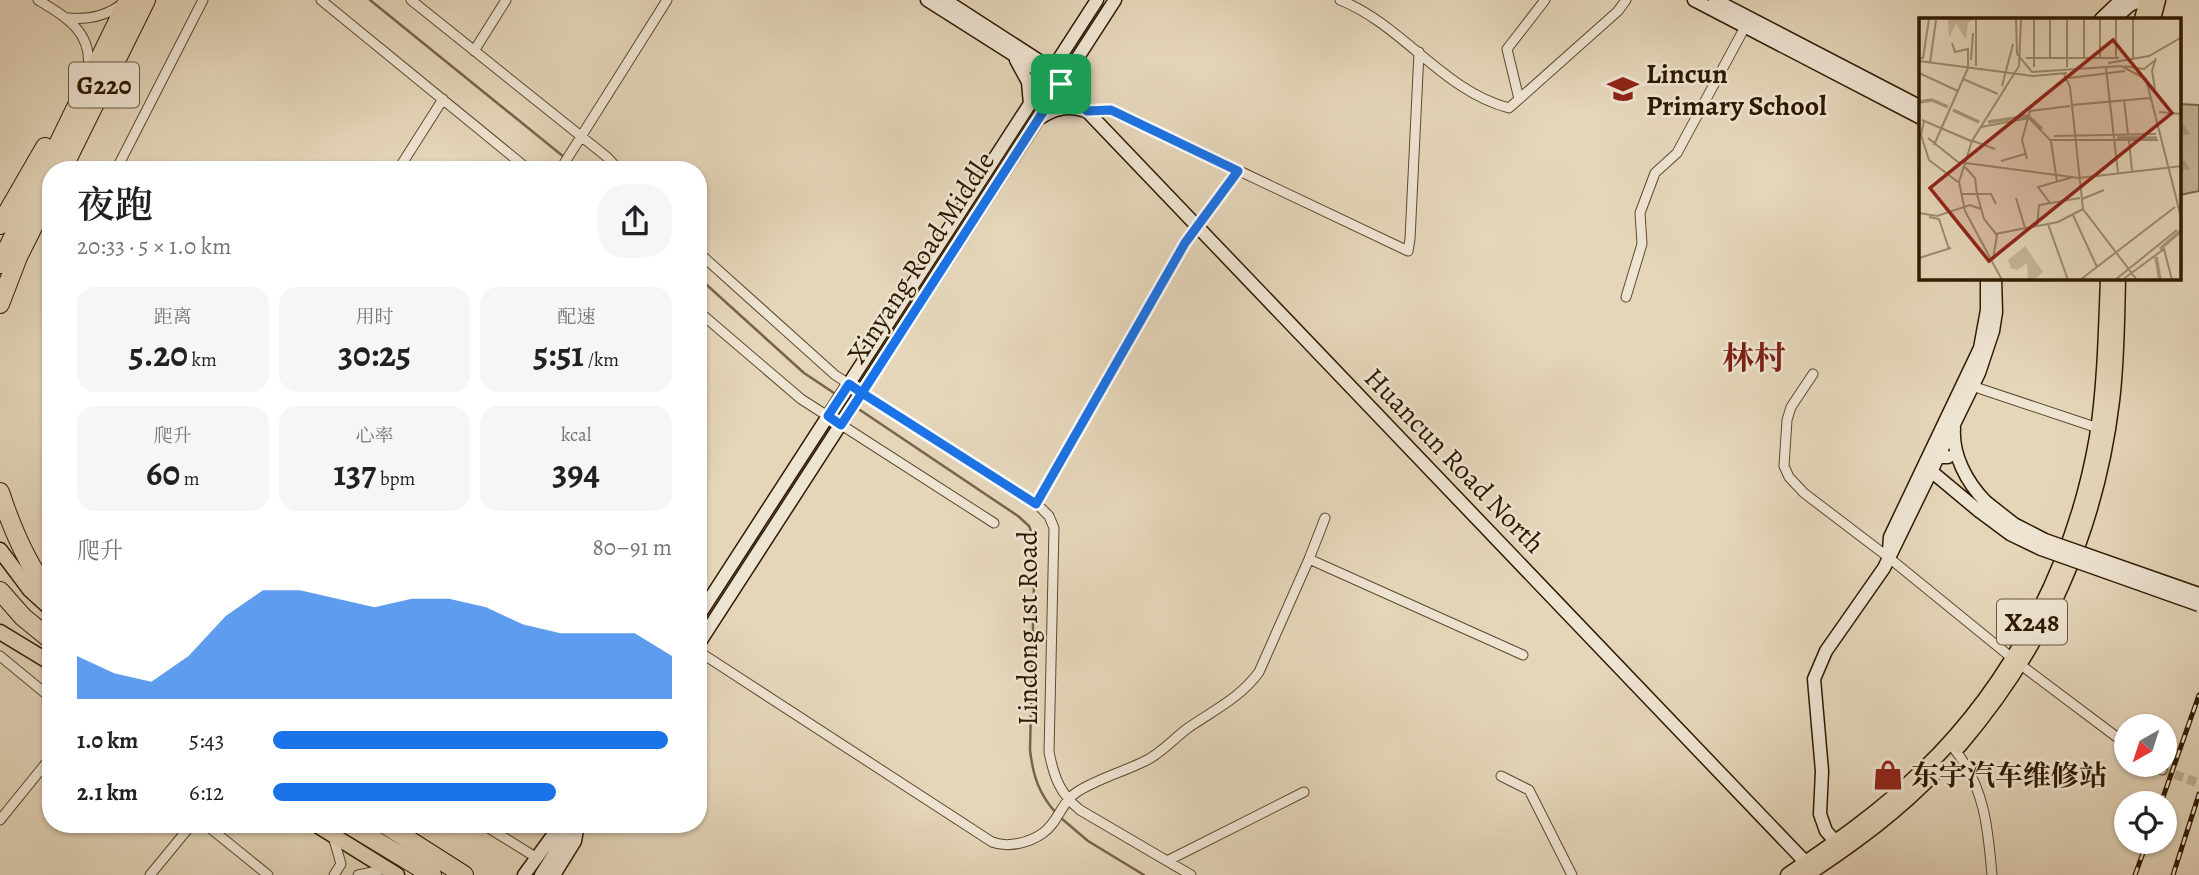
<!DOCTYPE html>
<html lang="zh">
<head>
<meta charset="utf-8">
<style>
  body { margin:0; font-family:Alegreya,"Noto Serif SC",serif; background:#f6f6f6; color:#202124; height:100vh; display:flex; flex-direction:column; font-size:26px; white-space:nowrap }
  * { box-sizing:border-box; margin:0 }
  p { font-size:23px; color:#757577 }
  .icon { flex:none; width:38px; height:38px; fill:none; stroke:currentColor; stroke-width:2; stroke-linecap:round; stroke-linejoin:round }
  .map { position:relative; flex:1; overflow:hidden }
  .details { position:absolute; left:42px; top:161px; width:665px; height:672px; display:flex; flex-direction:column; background:#fff; border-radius:28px; box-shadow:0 2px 5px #0004 }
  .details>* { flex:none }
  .needle { width:46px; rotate:219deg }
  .buttons { position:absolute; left:2114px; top:714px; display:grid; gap:14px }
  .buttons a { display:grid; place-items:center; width:63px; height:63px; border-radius:50%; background:#fff; box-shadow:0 2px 5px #0004; font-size:35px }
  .pin { position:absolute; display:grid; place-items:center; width:60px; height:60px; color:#fff; margin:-30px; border-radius:14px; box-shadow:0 4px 10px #0006 }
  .round { display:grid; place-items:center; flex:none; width:74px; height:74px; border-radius:28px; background:#f6f6f6 }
  .summary { display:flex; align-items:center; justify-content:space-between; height:119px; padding:0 35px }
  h1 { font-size:38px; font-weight:600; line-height:52px }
  .stats { display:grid; grid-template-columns:repeat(3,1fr); gap:10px; height:119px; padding:7px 35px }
  .stats div { display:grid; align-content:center; border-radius:18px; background:#f6f6f6; text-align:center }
  .stats b { font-size:35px; font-weight:600 }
  .stats small { font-size:19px; font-weight:400 }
  .stats p { font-size:19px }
  .chart { height:196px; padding:14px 35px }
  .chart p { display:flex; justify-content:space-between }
  .chart svg { width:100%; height:126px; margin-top:7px; fill:#1a73e8; opacity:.7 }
  ul { padding:0 35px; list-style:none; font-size:23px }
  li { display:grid; grid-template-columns:112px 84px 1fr; align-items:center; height:52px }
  li i { height:18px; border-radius:9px; background:#1a73e8 }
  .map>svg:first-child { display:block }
  .forest { fill:url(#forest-firs); stroke:#7a684d; stroke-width:2 }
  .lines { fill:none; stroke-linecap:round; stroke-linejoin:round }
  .stream { stroke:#77644a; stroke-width:2.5 }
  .street-tunnel { stroke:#c0b095; stroke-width:9; stroke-dasharray:9 4.5; stroke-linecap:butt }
  .street-casing { stroke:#5c492e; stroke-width:11 }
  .secondary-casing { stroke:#2e1a00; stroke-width:15 }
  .primary-casing { stroke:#2e1a00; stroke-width:17 }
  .highway-casing { stroke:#2e1a00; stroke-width:20 }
  .street { stroke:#eee4d2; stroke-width:9 }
  .secondary { stroke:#eee4d2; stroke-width:12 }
  .primary { stroke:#e5d6ba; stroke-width:14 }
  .highway { stroke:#e5d6ba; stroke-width:18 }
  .rail-casing { stroke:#2e1a00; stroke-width:5 }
  .rail { stroke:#eee4d2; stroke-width:2.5; stroke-dasharray:8; stroke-linecap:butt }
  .secondary-bridge-casing { stroke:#2e1a00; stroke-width:15; stroke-linecap:butt }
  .secondary-bridge { stroke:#eee4d2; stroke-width:12 }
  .route-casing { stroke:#fff; stroke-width:14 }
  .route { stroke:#1a73e8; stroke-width:9 }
  .labels { text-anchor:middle; stroke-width:5; stroke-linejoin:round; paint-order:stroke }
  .shield { fill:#eee4d2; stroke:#68573f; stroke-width:2 }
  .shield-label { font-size:26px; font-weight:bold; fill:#2e1a00 }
  .poi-label { font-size:28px; font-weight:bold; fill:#2e1a00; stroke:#eee4d2; text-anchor:start }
  .street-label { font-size:28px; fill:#2e1a00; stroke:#eee4d2 }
  .quarter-label { font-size:32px; font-weight:bold; fill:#7a1f14; stroke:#eee4d2 }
  .inset-river { fill:none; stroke:#a7967b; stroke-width:3.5 }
  .inset-road { fill:none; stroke:#9c8b70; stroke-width:2 }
  .view { fill:#8f2418; fill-opacity:0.15; stroke:#8f2418; stroke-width:3.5 }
  .inset-edge { fill:none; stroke:#2e1a00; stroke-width:3.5 }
</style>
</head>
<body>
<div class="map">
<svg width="2199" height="875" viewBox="0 0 2199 875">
  <defs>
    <pattern id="forest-firs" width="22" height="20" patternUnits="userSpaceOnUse" patternTransform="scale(1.75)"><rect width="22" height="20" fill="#c6b69a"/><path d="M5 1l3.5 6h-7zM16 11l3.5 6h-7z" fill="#aa9c83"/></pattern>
  </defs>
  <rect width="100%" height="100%" fill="#e5d6ba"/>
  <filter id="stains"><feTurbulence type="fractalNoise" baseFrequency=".00286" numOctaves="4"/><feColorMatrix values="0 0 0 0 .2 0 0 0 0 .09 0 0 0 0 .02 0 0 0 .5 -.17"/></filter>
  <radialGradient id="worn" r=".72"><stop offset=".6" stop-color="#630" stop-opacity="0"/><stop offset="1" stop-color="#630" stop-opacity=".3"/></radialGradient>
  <path class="forest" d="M2180,104L2199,105V191L2180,195Z"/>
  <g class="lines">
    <path class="stream" d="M370,0L564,157
      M569,161L580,170
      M698,277L804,373L837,395
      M857,408L1018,516L1029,526L1035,541L1030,750C1033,776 1039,794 1056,813
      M1061,818L1088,841L1144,875"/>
    <path class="street-tunnel" d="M2162,770L2199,783"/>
    <g class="street-casing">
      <path id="street" d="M38,0C66,17 93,32 88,70
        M321,0L529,170
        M411,0L607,157L619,170
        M1340,0C1403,25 1443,91 1509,108L1618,11L1626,0
        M68,18C88,20 106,16 122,4
        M474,51L506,0
        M1519,99L1507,49L1545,0
        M1087,111L1111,110L1408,251L1410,239L1419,52
        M116,170L203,0
        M398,170L443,99
        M560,170L667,0
        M698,252L835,375L1040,507L1049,516L1054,528L1049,752C1054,777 1060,794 1080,810L1191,875
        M1626,297L1642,244L1640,213L1655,173L1677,153L1745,27
        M698,311L801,399L994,523
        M1813,374L1791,407L1787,420L1784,466L1789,477L1804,493L1888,557L2012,658
        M1972,386L2098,428
        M1036,504L1185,243L1238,171
        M1309,559L1523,655
        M698,651L992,842C1008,848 1029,843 1043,833C1058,823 1061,802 1077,792C1097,779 1123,772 1145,761C1162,753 1173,739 1188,728C1214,710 1240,698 1259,672L1309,559L1325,518
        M0,656L51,698
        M2021,665L2126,744
        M1955,750C1985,788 1988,829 1992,875
        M2153,765L2162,770
        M1501,776L1529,790L1572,875
        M0,820L51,757
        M205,824L268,875
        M482,824L537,858
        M333,836L341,864L334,875
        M1167,861L1304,792
        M150,875L192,824
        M358,875L387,869"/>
    </g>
    <g class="secondary-casing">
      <path id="secondary" d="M927,0L1055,81
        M945,0L1052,69L1061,84L1812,869
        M1694,0L1921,118
        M1715,0L1921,107
        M2101,19L2121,0
        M2114,19L2130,5L2142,0
        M1016,60L1028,82L1030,104
        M1040,118C1055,108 1069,105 1086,111
        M1954,428C1952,455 1967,483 1986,502
        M1948,457H1938L1926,461L1931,471L1979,511
        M1889,551L1890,537L1980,348L1987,310V282
        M698,617L1097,0
        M698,645L1115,0
        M1836,842L1826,831L1820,814L1822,771L1814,679L1826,651L1884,568L1979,373L1993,331L1996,312L1995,278
        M524,875L561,824
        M541,875L573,824
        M554,875L575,841L578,824"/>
    </g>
    <g class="primary-casing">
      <path id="primary" d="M2142,19L2147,0
        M2153,19L2158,0
        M0,550L30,590L51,609
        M0,632L51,663
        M1959,746C2045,645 2096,533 2112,401C2117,360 2117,319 2118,278
        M315,824L397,875
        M1788,875C1835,843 1881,811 1922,771C2013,684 2076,561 2097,437C2105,385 2106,331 2108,278
        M1806,875C1853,844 1900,810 1938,769"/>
    </g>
    <g class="highway-casing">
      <path id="highway" d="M62,170L146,0
        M0,225L45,147
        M0,264L128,0
        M0,304L18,257L51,191
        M0,492C12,529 27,565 51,595
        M0,591L23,617L51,640
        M348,824L432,875
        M384,824L464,875"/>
    </g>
    <use href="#street" class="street"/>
    <use href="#secondary" class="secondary"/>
    <use href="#primary" class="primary"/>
    <use href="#highway" class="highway"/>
    <g class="rail-casing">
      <path id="rail" d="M2161,803L2199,695
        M2135,875L2147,842
        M2173,875L2199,794"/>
    </g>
    <use href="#rail" class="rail"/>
    <g class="secondary-bridge-casing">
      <path id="secondary-bridge" d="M1986,502L2014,524L2045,540L2199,594
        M1979,511L2010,534L2041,549L2199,605"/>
    </g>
    <use href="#secondary-bridge" class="secondary-bridge"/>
  </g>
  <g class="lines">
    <g class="route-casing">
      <path id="route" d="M1061,84L862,393L849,384L828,416L841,425L862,393L1036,504L1185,243L1238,171L1111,110L1087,111L1061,84"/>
    </g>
    <use href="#route" class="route"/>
  </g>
  <defs>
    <g id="school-bare" transform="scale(2.415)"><path d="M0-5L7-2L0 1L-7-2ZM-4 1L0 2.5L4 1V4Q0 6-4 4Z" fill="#8f2418" stroke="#eee4d2" stroke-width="2.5" paint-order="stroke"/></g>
    <g id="shop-bare" transform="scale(2.415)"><path d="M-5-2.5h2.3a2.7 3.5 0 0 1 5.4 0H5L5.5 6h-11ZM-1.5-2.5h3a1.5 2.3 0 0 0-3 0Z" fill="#8f2418" stroke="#eee4d2" stroke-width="2.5" paint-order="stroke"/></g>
  </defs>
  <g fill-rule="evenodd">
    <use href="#school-bare" x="1623" y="89"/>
    <use href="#shop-bare" x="1888" y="775"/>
  </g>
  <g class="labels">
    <g class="shield">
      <rect x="69" y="62.5" width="70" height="45" rx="5"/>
      <rect x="1997" y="599.5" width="70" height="45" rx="5"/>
    </g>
    <g class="shield-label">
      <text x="104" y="94">G220</text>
      <text x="2032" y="631">X248</text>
    </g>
    <g class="poi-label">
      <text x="1646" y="83">Lincun<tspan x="1646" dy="32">Primary School</tspan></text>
      <text x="1911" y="785">东宇汽车维修站</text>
    </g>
    <g class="street-label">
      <text transform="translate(920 257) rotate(-57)" y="10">Xinyang Road Middle</text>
      <text transform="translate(1455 460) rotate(46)" y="10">Huancun Road North</text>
      <text transform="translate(1027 628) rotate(-90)" y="10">Lindong 1st Road</text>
    </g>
    <g class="quarter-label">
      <text x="1754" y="369">林村</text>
    </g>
  </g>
  <g transform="translate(1919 18)">
    <rect width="262" height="262" fill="#e5d6ba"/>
    <path d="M29,1H55L49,5L47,22L37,5L30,20ZM106,228L124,254L115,262H109L108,245L98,252L92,250L89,242Z" fill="#c6b69a"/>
    <path class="inset-river" d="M0,84L13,82L29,89M34,92L60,104M69,104L109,98L123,111M198,120H238M241,231L263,212M237,239L241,262"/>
    <path class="inset-road" d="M97,1L98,36L113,54L202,48L227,61L263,203M115,1V49M0,40H4L10,1M107,40H200M131,40V1M165,40V1M181,40V1M197,40V1M214,40V1M52,42L54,15M0,43L114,58L148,55M11,45L17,2M189,45L230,38L263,19M57,48V1M205,48L225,51L235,43M148,49V1M187,50L199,155M0,55L39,73M145,56L151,69L164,191L218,262M150,60L206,53M44,61L79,76M83,68L94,26M236,71L233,53L237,40M205,82L209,116M153,87L231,80M240,94L263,96M3,102L52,123M5,103L2,117L10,142L39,164M62,109L110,100L131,122H239M135,118L237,116M9,120L39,144L160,160L263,148M210,122L213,153M54,123L76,131M132,123L138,164M15,127L49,50V31L36,34L33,25M108,141L103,122L111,93L151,88M82,143L106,136M46,149L56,160L58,176M42,176H72L77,186M58,176L65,201L78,217L74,241M97,180L106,210M163,181L185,172M131,185L119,169L154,159M0,195L18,198L51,187L62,191M154,197L178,249M10,199L20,201L30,231M129,206L149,262M118,208L120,187L161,180M76,216L139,204L164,191M0,240L32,230M83,262L46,193L40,164L53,123L100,48L102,1M161,262L256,189M196,262L258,212M203,262L245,231L253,262"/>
    <path class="view" d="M194,22L253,95L70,243L11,170Z"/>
    <rect width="262" height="262" class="inset-edge"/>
  </g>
  <rect width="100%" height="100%" filter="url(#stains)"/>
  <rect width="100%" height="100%" fill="url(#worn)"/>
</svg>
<div class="buttons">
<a><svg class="needle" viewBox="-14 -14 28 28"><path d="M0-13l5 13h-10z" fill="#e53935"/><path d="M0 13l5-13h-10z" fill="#757577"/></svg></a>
<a><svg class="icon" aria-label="locate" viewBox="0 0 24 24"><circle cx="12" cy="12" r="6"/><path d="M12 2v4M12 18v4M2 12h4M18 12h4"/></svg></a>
</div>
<div class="pin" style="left:1061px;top:84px;background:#1e9e55"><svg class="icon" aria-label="arrive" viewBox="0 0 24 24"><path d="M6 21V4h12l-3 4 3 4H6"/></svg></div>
<section class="details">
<div class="summary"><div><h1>夜跑</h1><p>20:33 · 5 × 1.0 km</p></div><a class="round"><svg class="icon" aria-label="share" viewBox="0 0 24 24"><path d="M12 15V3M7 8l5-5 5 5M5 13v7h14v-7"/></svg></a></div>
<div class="stats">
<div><p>距离</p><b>5.20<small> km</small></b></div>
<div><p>用时</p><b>30:25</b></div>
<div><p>配速</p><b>5:51<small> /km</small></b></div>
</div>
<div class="stats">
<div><p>爬升</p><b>60<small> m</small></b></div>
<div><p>心率</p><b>137<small> bpm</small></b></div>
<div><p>kcal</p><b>394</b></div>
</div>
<div class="chart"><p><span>爬升</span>80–91 m</p>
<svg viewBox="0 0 160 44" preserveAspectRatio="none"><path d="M0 44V29L10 35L20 38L30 29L40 15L50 6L60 6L70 9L80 12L90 9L100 9L110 12L120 18L130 21L140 21L150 21L160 29V44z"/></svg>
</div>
<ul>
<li><b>1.0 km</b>5:43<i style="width:99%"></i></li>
<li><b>2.1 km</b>6:12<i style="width:71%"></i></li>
</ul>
</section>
</div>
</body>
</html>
